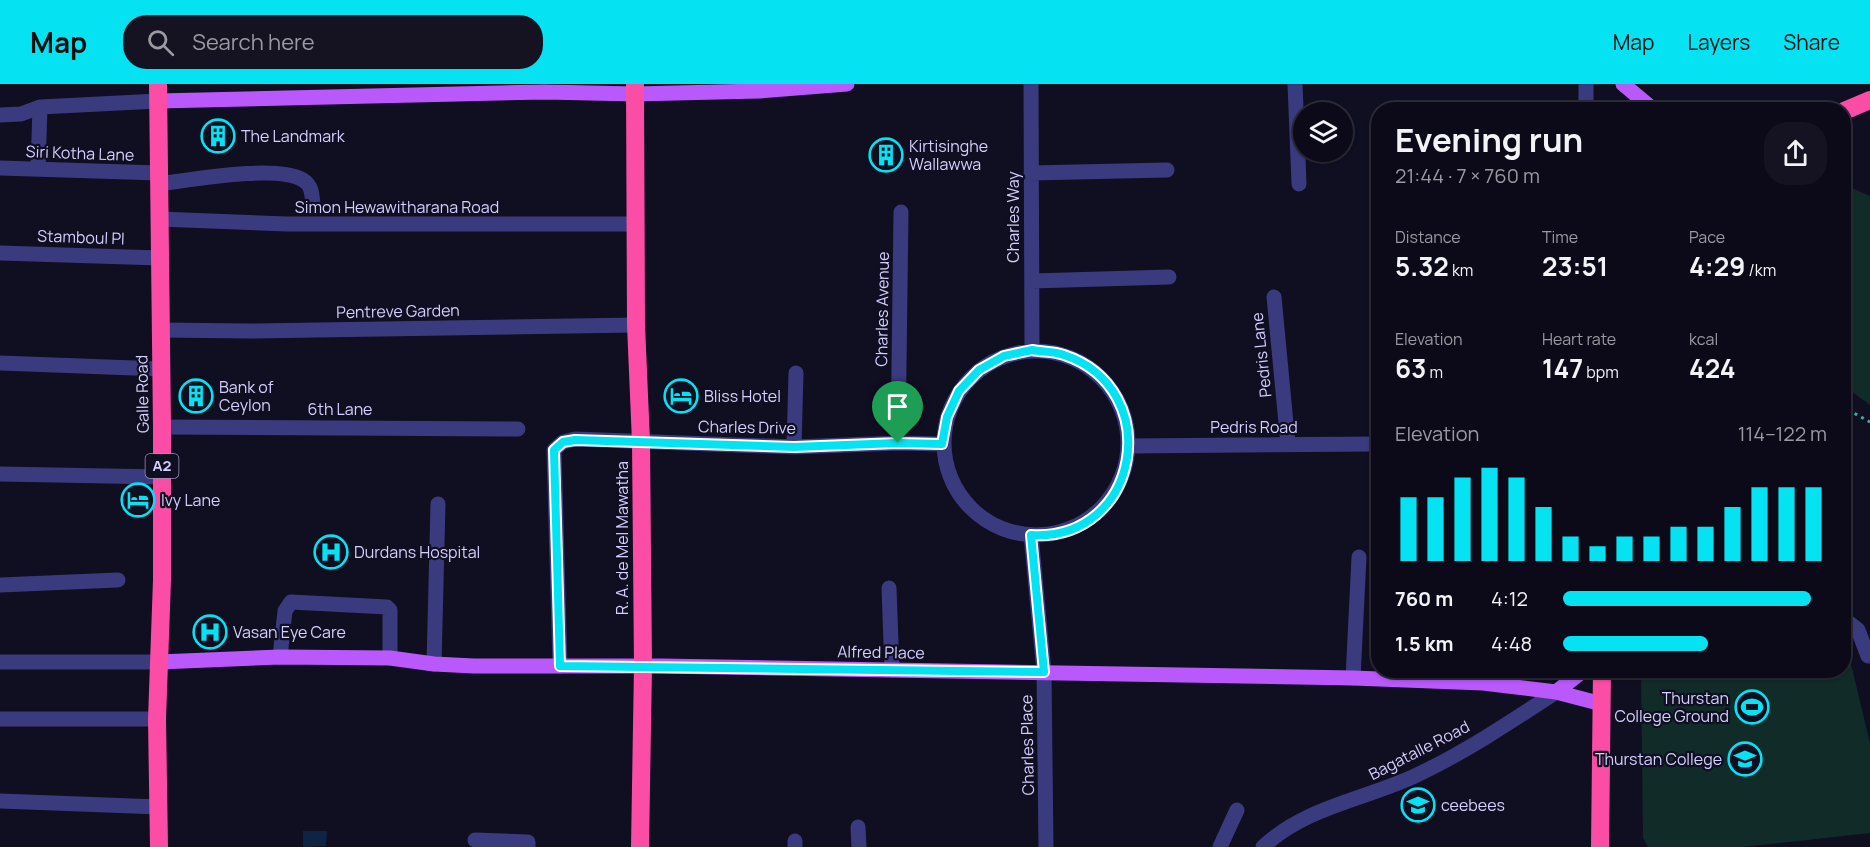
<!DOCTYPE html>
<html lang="en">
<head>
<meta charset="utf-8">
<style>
  body { margin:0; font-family:Manrope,sans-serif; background:#151322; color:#f1f3f6; height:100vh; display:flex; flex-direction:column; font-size:22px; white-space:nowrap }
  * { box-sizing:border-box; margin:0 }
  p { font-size:20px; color:#9a9aa2 }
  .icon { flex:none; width:33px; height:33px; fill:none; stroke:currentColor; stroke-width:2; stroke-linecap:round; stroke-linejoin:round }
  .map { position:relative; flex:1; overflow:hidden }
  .sheet { position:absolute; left:1371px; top:18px; width:480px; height:576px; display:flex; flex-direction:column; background:#0c0a19; border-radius:24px; box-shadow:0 2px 4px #0004,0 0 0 2px #2c2b38 }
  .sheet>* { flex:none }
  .controls { position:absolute; left:1293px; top:18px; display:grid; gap:12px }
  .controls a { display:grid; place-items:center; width:60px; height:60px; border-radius:50%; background:#0c0a19; box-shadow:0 2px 4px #0004,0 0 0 2px #2c2b38; font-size:30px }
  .pin { position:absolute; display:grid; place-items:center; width:51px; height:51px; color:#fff; margin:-62px -26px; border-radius:50% 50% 50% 0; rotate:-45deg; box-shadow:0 0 6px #0007 }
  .pin .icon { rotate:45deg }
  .round { display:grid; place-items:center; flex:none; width:63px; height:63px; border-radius:24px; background:#151322 }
  .summary { display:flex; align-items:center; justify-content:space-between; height:102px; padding:0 24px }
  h1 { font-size:33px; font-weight:700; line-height:45px }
  .stats { display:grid; grid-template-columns:repeat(3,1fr); gap:9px; height:102px; padding:6px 24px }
  .stats div { display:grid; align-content:center }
  .stats b { font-size:26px; font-weight:700 }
  .stats small { font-size:16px; font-weight:400 }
  .stats p { font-size:16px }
  .chart { height:168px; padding:12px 24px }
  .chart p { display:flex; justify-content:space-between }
  .chart svg { width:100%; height:108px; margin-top:6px; stroke:#05e3f3; stroke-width:6 }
  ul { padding:0 24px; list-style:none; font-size:20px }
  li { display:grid; grid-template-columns:96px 72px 1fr; align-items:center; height:45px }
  li i { height:15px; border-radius:8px; background:#05e3f3 }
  header { display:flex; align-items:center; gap:36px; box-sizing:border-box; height:84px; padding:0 30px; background:#05e3f3; color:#111 }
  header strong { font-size:28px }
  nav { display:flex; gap:33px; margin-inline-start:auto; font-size:21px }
  .search { width:420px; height:54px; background:#151322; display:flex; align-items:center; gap:15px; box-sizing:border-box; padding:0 21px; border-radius:24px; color:#9a9aa2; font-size:22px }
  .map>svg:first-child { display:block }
  .green { fill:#112b29 }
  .water { fill:#0d2445 }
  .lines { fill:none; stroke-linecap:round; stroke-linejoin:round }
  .path { stroke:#31b0a4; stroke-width:3; stroke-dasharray:3 4.5; stroke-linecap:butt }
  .minor { stroke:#3a3a7f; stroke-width:15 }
  .major { stroke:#b958fb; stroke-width:15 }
  .highway { stroke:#fb4da5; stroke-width:18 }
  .route-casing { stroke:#fff; stroke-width:12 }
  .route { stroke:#05e3f3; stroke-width:8 }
  .labels { text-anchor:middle; stroke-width:4.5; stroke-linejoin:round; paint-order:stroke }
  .shield { fill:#100e21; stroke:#9895bc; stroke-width:1.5 }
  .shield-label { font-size:15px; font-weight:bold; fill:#d3cffe }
  .poi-label { font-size:16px; fill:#d3cffe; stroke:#100e21; text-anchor:start }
  .street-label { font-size:16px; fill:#d3cffe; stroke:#100e21 }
</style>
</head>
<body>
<header>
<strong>Map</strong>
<div class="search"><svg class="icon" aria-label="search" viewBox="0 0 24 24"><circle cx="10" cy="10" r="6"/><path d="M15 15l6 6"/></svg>Search here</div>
<nav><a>Map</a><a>Layers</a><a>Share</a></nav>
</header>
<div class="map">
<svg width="1870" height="763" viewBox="0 0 1870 763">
  <rect width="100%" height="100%" fill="#100e21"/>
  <path class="green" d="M1844,105H1854L1870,112V321L1848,305L1844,298Z
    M1844,551L1870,659V749L1743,763H1648L1643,754L1641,587L1844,586Z"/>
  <path class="water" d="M303,747H327L326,762L303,763Z"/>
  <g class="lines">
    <path class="path" d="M1844,319L1852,328L1870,338"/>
    <path class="minor" d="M1031,0L1032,266
      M1295,0L1299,100
      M1586,26V0
      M0,31L21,30L40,23L158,17
      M0,84L159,89
      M38,85L40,23
      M1031,89L1167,86
      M159,100C191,96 277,80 303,96C312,101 312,111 313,121
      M159,135L287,140H635
      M0,169L160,174
      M1032,197L1169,193
      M1274,213L1288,360
      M161,246L249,247L636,241
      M944 359a92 92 0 1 1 184 0a92 92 0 1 1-184 0Z
      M0,279L161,285
      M162,343L518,345
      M898,359L901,128
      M1130,362L1378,360
      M794,363L796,289
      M0,390L162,393
      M1031,451L1044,588L1046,763
      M0,501L118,496
      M889,504L892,586
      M1844,535L1858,546L1868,572
      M280,573L285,527L291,518L387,523L390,526V574
      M0,578H159
      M434,580L438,420
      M560,582L554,366L563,358L575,355L794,363L898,359L942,360
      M1353,594L1359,473
      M0,635H157
      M0,717L159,723
      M858,743L859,763
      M475,756L528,758V763
      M795,757V763
      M1220,763L1237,726
      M1263,763C1306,722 1368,715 1419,690C1467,667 1512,637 1556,608"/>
    <path class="major" d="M1623,0L1654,26
      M158,17L545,8L635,10L759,7L847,0
      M159,578L280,573L390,574L434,580L474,582H662L1353,594L1483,599L1556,608L1602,620
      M1556,608L1584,586"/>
    <path class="highway" d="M158,0L162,343V496L157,635L159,763
      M635,0L636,241L641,358L643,582L640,763
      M1844,27L1870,16
      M1600,763L1602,586"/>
  </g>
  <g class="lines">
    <g class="route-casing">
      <path id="route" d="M1032,266C1042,268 1054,267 1064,271C1166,305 1140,458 1031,451L1044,588L560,582L554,366L563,358L575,356L794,363L898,359L942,360L947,333L959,307L979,286L1004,272Z"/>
    </g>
    <use href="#route" class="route"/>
  </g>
  <defs>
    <g id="building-ring" transform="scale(1.725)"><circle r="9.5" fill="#100e21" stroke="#05e3f3" stroke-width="1.5"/><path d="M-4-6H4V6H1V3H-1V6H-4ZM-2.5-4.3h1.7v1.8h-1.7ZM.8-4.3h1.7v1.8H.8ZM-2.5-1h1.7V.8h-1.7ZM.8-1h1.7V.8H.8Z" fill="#05e3f3"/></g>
    <g id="hotel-ring" transform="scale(1.725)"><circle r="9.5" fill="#100e21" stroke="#05e3f3" stroke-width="1.5"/><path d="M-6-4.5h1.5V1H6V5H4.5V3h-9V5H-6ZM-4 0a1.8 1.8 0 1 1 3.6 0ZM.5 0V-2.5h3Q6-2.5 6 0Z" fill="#05e3f3"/></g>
    <g id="hospital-ring" transform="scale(1.725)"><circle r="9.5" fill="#100e21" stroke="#05e3f3" stroke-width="1.5"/><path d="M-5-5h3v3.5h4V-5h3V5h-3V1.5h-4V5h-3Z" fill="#05e3f3"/></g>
    <g id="stadium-ring" transform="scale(1.725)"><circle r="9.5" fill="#100e21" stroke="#05e3f3" stroke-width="1.5"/><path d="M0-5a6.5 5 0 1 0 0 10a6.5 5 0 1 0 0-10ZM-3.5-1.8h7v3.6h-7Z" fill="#05e3f3"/></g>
    <g id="school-ring" transform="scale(1.725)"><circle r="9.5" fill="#100e21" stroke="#05e3f3" stroke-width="1.5"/><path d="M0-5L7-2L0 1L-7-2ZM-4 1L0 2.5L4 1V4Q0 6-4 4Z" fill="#05e3f3"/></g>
  </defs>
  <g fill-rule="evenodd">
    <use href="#building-ring" x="218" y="52"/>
    <use href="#building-ring" x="886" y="71"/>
    <use href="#building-ring" x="196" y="312"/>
    <use href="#hotel-ring" x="681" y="312"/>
    <use href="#hotel-ring" x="138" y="416"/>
    <use href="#hospital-ring" x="331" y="468"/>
    <use href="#hospital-ring" x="210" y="548"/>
    <use href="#stadium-ring" x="1752" y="623"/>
    <use href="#school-ring" x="1745" y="675"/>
    <use href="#school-ring" x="1418" y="721"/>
  </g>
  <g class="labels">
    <rect class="shield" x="145.5" y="370" width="33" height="24" rx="4.5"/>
    <g class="shield-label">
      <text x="162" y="387">A2</text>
    </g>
    <g class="poi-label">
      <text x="241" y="58">The Landmark</text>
      <text x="909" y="68">Kirtisinghe<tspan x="909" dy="18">Wallawwa</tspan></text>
      <text x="219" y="309">Bank of<tspan x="219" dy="18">Ceylon</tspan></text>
      <text x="704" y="318">Bliss Hotel</text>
      <text x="161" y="422">Ivy Lane</text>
      <text x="354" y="474">Durdans Hospital</text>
      <text x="233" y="554">Vasan Eye Care</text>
      <text x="1729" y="620" text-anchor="end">Thurstan<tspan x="1729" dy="18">College Ground</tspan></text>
      <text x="1722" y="681" text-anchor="end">Thurstan College</text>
      <text x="1441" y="727">ceebees</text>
    </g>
    <g class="street-label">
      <text transform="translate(80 69) rotate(2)" y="6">Siri Kotha Lane</text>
      <text x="397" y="129">Simon Hewawitharana Road</text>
      <text transform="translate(1013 133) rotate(-90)" y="6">Charles Way</text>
      <text transform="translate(81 153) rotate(2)" y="6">Stamboul Pl</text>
      <text transform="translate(882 225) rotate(-89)" y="6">Charles Avenue</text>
      <text transform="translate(398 227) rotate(-1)" y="6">Pentreve Garden</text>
      <text transform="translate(1261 271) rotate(-96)" y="6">Pedris Lane</text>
      <text transform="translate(142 310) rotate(-91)" y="6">Galle Road</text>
      <text x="340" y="331">6th Lane</text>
      <text transform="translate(747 343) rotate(1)" y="6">Charles Drive</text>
      <text x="1254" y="349">Pedris Road</text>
      <text transform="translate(622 454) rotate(-90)" y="6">R. A. de Mel Mawatha</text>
      <text transform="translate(881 568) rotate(1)" y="6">Alfred Place</text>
      <text transform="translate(1027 661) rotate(-91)" y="6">Charles Place</text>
      <text transform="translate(1419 666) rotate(-27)" y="6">Bagatalle Road</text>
    </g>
  </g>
</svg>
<div class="controls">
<a><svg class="icon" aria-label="layers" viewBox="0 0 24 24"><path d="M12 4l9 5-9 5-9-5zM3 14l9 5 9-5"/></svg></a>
</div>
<div class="pin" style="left:898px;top:359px;background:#1e9e55"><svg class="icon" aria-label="arrive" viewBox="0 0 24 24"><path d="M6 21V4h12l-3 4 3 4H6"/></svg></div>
<section class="sheet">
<div class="summary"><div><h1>Evening run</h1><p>21:44 · 7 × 760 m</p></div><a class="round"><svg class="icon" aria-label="share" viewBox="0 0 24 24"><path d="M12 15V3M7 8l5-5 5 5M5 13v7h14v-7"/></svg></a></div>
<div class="stats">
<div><p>Distance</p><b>5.32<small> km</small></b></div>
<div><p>Time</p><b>23:51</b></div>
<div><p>Pace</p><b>4:29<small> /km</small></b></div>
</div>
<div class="stats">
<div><p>Elevation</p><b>63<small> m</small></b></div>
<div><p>Heart rate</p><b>147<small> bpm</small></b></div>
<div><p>kcal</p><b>424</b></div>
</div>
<div class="chart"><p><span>Elevation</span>114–122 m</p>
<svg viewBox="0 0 160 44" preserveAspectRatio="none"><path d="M5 44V18M15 44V18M25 44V10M35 44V6M45 44V10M55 44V22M65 44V34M75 44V38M85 44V34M95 44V34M105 44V30M115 44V30M125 44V22M135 44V14M145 44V14M155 44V14"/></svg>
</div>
<ul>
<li><b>760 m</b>4:12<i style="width:94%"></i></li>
<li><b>1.5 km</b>4:48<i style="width:55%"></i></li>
</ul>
</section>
</div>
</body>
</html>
